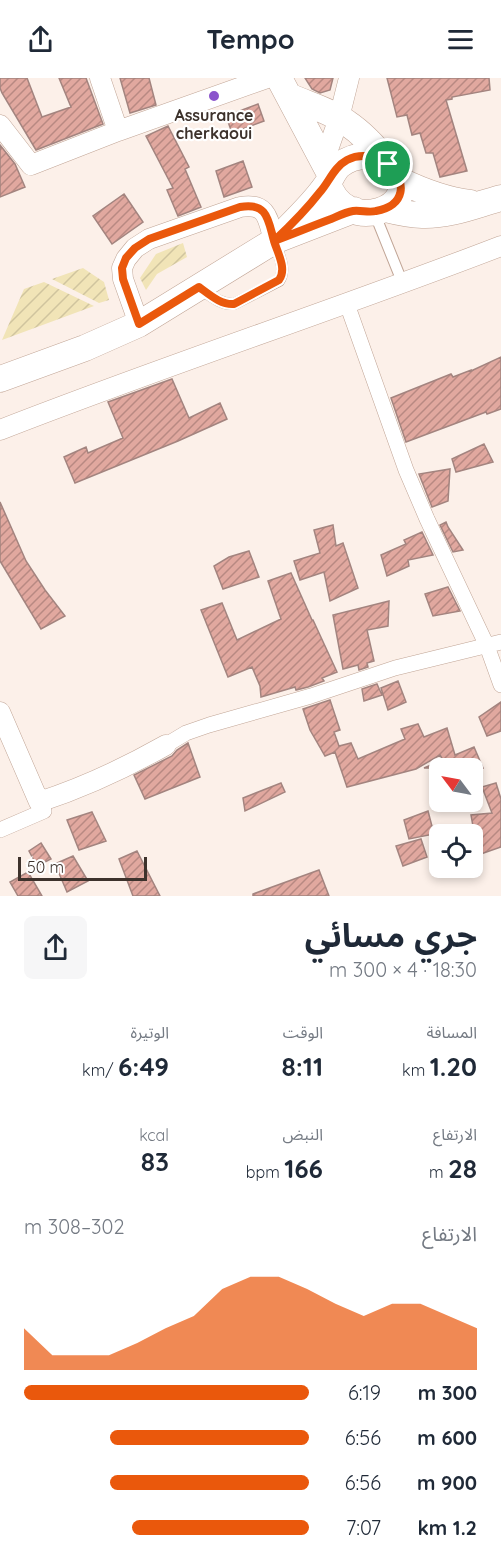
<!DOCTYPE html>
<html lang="ar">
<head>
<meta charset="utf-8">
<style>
  body { margin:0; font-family:Quicksand,"Noto Sans Arabic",sans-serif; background:#f6f6f7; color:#1f2937; direction:rtl; height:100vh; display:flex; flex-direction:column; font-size:22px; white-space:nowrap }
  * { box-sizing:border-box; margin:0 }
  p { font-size:20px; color:#747a83 }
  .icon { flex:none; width:33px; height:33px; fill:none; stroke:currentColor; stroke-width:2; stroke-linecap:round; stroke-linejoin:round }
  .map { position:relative; height:818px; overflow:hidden; direction:ltr }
  .panel { display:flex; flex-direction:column; background:#fff; flex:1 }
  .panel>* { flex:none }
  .needle { width:39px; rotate:302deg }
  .buttons { position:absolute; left:429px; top:680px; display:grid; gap:12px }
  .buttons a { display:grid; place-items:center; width:54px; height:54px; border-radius:9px; background:#fff; box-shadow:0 3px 9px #0003; font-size:30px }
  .scale { position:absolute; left:18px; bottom:15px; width:129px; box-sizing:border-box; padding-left:6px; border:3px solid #3d322c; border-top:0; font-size:16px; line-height:21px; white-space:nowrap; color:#3d322c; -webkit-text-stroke:4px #fff; paint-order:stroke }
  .pin { position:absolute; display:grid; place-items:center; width:51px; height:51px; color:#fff; margin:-26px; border:3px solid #fff; border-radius:50%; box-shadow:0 2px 6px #0007 }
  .round { display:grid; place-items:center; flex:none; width:63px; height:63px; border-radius:9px; background:#f6f6f7 }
  .headline { display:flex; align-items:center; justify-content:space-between; height:102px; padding:0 24px }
  h1 { font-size:33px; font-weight:700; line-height:45px }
  .metrics { display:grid; grid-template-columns:repeat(3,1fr); gap:9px; height:102px; padding:6px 24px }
  .metrics div { display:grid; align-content:center }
  .metrics b { font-size:26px; font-weight:700 }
  .metrics small { font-size:16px; font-weight:400 }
  .metrics p { font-size:16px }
  .chart { height:168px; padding:12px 24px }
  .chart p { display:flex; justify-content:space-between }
  .chart svg { width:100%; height:108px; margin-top:6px; fill:#ea580c; opacity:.7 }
  ul { padding:0 24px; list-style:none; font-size:20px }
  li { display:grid; grid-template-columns:96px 72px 1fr; align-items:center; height:45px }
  li i { height:15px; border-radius:8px; background:#ea580c }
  header { display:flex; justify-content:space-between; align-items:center; height:78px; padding:0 24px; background:#fff; font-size:27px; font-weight:700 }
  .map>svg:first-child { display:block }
  .garden { fill:url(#garden-furrows) }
  .building { fill:url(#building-hatch); stroke:#a3847f; stroke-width:1.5 }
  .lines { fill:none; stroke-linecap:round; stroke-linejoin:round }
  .service-casing { stroke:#c1a596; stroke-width:12 }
  .pedestrian-casing { stroke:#c1a596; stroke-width:16 }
  .minor-casing { stroke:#c1a596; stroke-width:21 }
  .tertiary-casing { stroke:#c1a596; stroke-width:27 }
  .service { stroke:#fff; stroke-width:10 }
  .pedestrian { stroke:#fff; stroke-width:15 }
  .minor { stroke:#fff; stroke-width:20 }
  .tertiary { stroke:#fff; stroke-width:26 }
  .route-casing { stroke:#fff; stroke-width:12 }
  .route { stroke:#ea580c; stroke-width:8 }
  .poi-dot { fill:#8b54cc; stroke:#fff; stroke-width:2 }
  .labels { text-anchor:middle; stroke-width:4.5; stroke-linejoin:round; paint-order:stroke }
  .poi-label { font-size:16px; font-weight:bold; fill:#3d322c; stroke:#fff }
</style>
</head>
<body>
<header><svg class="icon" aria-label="menu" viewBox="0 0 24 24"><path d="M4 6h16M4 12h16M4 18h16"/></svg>Tempo<svg class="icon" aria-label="share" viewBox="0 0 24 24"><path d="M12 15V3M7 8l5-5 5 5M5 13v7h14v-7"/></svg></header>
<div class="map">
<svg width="501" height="818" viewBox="0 0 501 818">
  <defs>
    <pattern id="garden-furrows" width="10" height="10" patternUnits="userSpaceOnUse" patternTransform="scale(1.5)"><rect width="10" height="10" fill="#f1e4b7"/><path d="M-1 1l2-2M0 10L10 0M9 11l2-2" fill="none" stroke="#d0c49e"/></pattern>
    <pattern id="building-hatch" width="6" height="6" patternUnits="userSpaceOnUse" patternTransform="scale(1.5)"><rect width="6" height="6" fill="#e1a89f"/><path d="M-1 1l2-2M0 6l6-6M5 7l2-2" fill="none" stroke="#b88982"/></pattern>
  </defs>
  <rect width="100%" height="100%" fill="#fcf0e9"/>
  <path class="garden" d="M183,165L187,179L157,196L146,212L140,200L156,176Z
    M83,190L104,204L109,222L99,225L52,201Z
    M44,204L94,228L2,262L24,211Z"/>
  <path class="building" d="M0,0H27L42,39L71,29L59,0H86L103,46L36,72L2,15L0,10Z
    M120,0H149L156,27L130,35Z
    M305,0H333L330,12L320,15L312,11Z
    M387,0H489L490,12L452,19V21L446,22L467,93L440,99L433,75H426L420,55L412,57L407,37L397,39Z
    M258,26L264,43L232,55L226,38Z
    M168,48L189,89L185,91L201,129L178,138L167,112L173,110L146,58Z
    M0,67L15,86L25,109L0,119Z
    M243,83L252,109L224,119L216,93Z
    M124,116L143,144L112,166L93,138Z
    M501,279V331L487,336L486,334L406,364L391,320L451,296L453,299L471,292V293Z
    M172,301L189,340L220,325L227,341L178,363L75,405L64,379L86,369L88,375L123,360L108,324Z
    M484,366L493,384L456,394L452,381Z
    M450,391L448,423L432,429L419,396Z
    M0,424L26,483L45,512L65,538L41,551L0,483Z
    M446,444L448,449L463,472L453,474L440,447Z
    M333,447L336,468L343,465L358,510L330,523L324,494L300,502L294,483L320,475L314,452Z
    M422,454L433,477L408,482L409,488L387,498L381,477L406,466L404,462Z
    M249,473L259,499L223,511L214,488L229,479Z
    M291,495L312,542H313L337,594L322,600L324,603L308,609L296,612L295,609L261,619L260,608L252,589L228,599L201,532L222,525L237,562L281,541L268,503Z
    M448,509L460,533L433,538L425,516Z
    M389,523L388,548L367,552L374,583L367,585L368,589L359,592L358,587L343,591L333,537Z
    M398,603L406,624L388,632L381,610Z
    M377,606L382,617L364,623L362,611Z
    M330,622L340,652L334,654L339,668L351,665L358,681L405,661L401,651L418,646L424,659L447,650L455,677L474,669L483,690H424L443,682L440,677L416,691L347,709L335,674L325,678L310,652L303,631Z
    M501,624V653L487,658L479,639Z
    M188,665L200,699L145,721L134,697L172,678L177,672Z
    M281,705L285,714L245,733L243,720Z
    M496,705L501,721V769L478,777L471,737L492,735L482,709Z
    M428,733L434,756L409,761L404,742Z
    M92,734L106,763L79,772L67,742Z
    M421,761L427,779L403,788L396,768Z
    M41,765L51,781L37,788L29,773Z
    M137,773L160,818H133L119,781Z
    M73,778L88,803L67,814L55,786Z
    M319,792L329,818H253V816Z
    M28,794L42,818H18L10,804Z"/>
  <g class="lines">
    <g class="service-casing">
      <path id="service" d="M374,134L403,206
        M199,210C210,217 221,227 234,226L279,203C287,191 278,176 275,164"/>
    </g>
    <g class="pedestrian-casing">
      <path id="pedestrian" d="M347,226L406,392L427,441L487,568L501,607
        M166,667L186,655L209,647L311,618L395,590L501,564
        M0,752L44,733L39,724"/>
    </g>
    <g class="minor-casing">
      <path id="minor" d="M100,0L118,53
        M0,47L31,87L118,53L267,0
        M324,83L339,40L349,0
        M139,246L123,201L122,190L126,181L135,170L149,161L240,129C268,124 268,142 274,163
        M0,352C166,287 335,232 501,168
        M0,634L39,724C82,710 127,689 166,667"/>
    </g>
    <g class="tertiary-casing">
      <path id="tertiary" d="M279,0L331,98
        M291,19C309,27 331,33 347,45C362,55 376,70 388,85
        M401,103C424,114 445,122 470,125
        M385,131C397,134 410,137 422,137C450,138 475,127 501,120
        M281,157C297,141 315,124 327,106C332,99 334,92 340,87C348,81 356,78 366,78C377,78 387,83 394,92C426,129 344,160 328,105
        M0,301L85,270L139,246L274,163L354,132"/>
    </g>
    <use href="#service" class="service"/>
    <use href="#pedestrian" class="pedestrian"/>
    <use href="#minor" class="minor"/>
    <use href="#tertiary" class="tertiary"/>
  </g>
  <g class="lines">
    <g class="route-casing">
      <path id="route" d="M388,86C375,78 361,75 347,82C334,89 329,104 320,114C306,132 290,148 274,163C268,142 268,124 240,129L149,161L135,170L126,180L122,190L123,201L139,246L199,209C210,217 221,227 234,226L279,202C287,191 278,176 274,163C293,156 312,148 331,141C338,138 346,134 353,133C361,132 369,135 376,133C405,128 408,104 388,86"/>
    </g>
    <use href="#route" class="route"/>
  </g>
  <circle class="poi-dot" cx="214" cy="18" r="6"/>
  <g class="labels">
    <g class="poi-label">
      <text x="214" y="43">Assurance<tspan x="214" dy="18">cherkaoui</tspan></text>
    </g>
  </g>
</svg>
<div class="buttons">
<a><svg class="needle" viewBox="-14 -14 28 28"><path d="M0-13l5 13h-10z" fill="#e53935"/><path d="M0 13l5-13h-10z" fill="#747a83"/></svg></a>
<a><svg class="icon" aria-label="locate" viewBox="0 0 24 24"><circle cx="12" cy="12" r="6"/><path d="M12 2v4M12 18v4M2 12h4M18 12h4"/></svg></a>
</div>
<div class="scale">50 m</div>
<div class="pin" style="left:388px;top:86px;background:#1e9e55"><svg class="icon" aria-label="arrive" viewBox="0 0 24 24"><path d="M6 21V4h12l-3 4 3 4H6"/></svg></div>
</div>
<section class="panel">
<div class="headline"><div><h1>جري مسائي</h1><p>18:30 · 4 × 300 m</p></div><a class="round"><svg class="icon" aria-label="share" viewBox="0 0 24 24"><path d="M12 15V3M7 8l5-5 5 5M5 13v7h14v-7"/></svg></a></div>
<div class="metrics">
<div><p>المسافة</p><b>1.20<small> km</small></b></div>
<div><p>الوقت</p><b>8:11</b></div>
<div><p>الوتيرة</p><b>6:49<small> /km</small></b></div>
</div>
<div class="metrics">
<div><p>الارتفاع</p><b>28<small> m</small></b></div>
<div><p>النبض</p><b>166<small> bpm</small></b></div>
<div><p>kcal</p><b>83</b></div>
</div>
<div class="chart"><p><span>الارتفاع</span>302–308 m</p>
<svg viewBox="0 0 160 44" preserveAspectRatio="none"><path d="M0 44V27L10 38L20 38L30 38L40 33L50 27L60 22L70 11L80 6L90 6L100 11L110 17L120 22L130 17L140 17L150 22L160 27V44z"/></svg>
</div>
<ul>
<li><b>300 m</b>6:19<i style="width:100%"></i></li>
<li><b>600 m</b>6:56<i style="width:70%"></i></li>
<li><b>900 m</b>6:56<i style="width:70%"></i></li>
<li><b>1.2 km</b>7:07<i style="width:62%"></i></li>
</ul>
</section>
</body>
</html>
